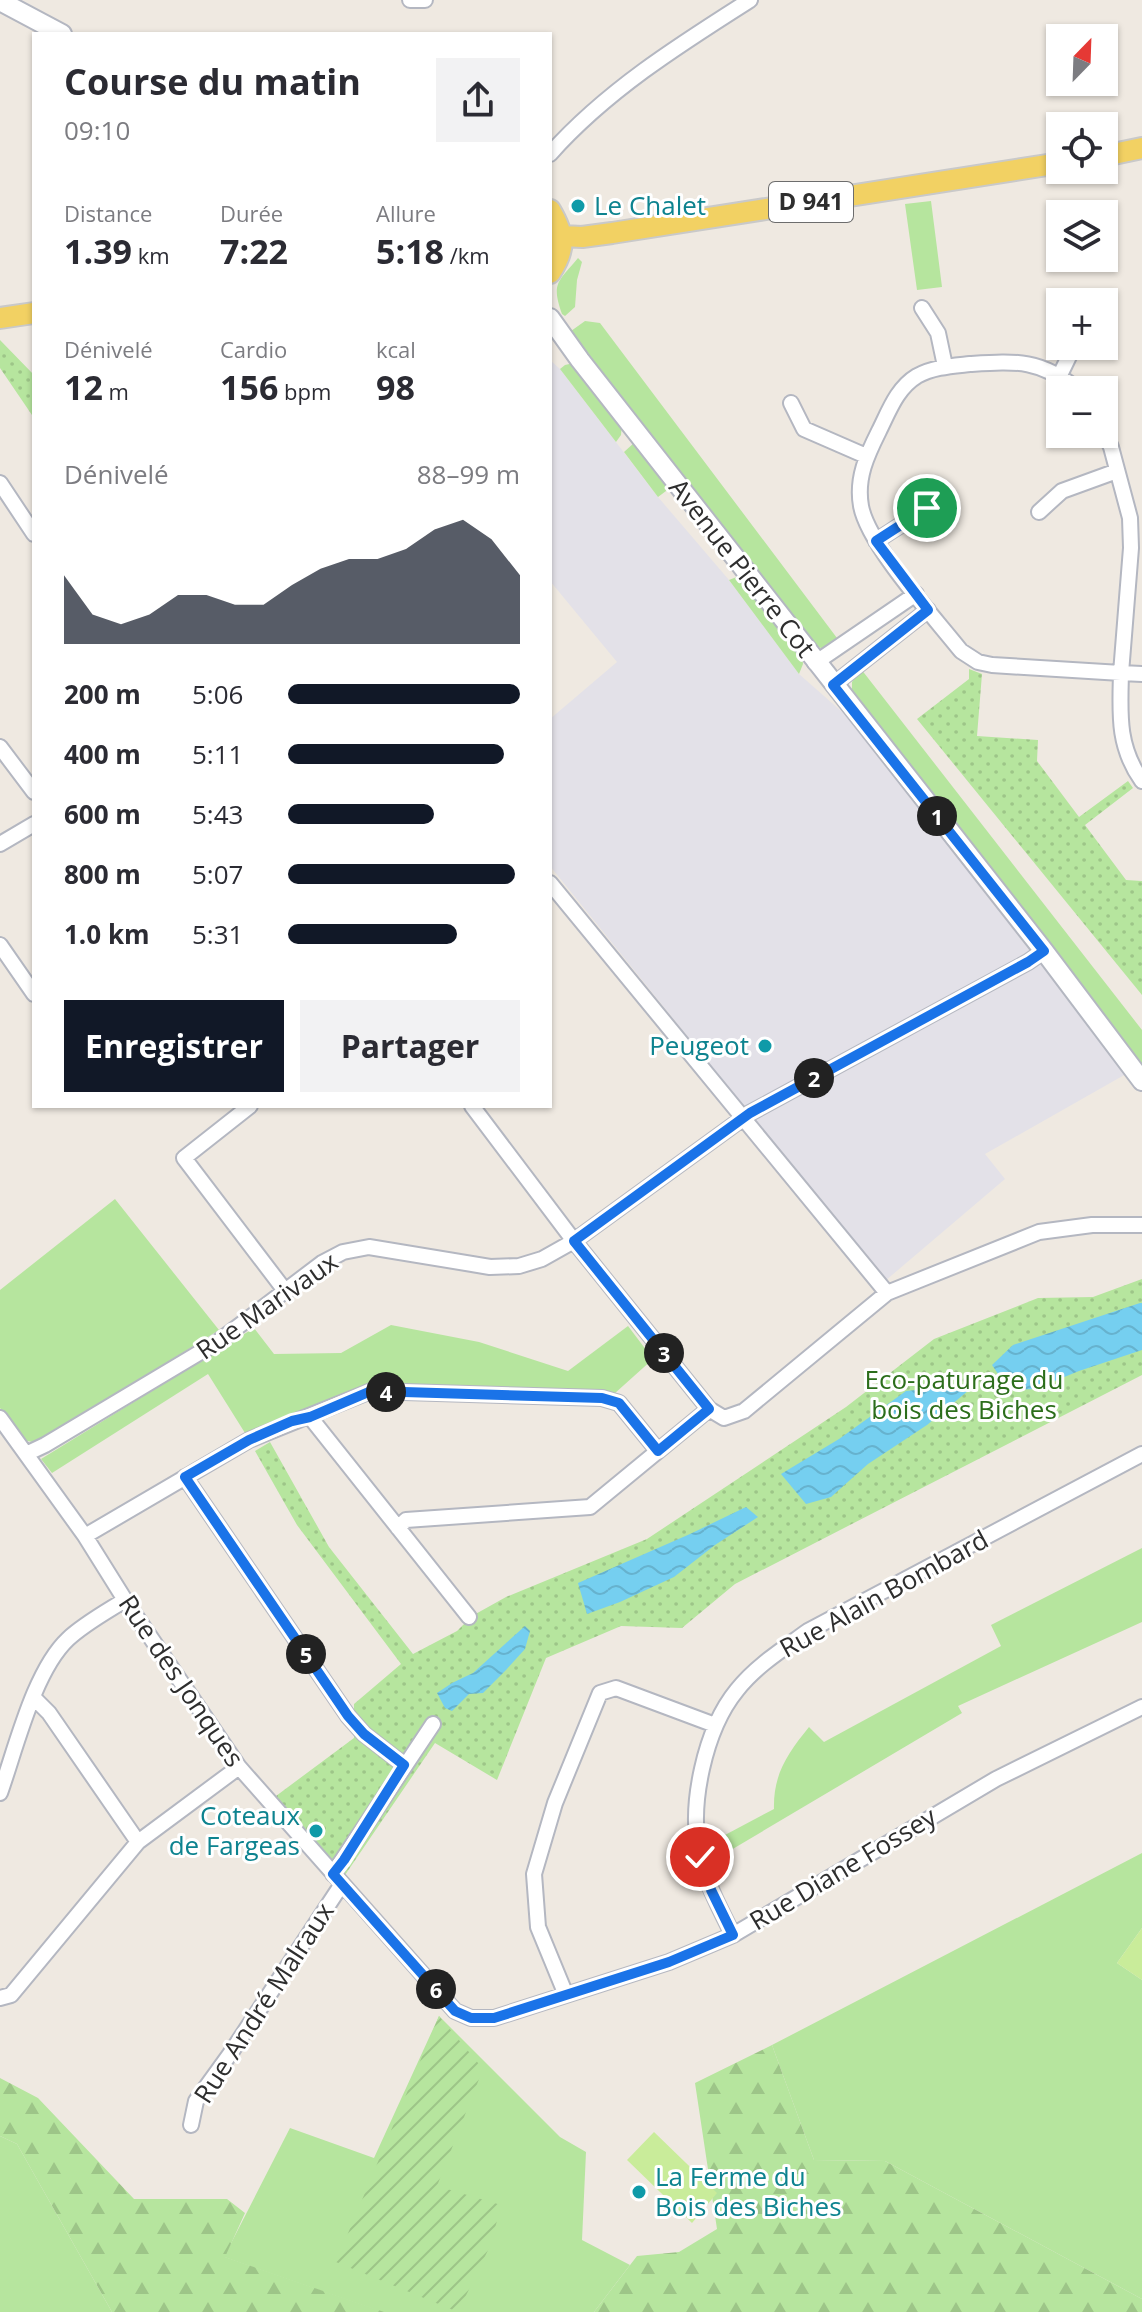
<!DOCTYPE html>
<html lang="fr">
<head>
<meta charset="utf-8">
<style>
  body { margin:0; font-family:"Open Sans",sans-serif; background:#f2f2f3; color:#2b2b33; height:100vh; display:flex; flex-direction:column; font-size:30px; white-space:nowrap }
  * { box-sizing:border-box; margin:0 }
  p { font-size:26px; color:#7c7c81 }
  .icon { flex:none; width:44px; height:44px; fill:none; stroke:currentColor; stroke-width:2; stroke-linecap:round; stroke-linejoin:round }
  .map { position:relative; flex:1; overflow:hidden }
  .panel { position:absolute; left:32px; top:32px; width:520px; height:1076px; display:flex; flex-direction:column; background:#fff; border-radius:0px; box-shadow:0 2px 6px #0004 }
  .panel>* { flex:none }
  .needle { width:52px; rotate:23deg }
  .tools { position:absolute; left:1046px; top:24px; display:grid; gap:16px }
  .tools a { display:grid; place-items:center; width:72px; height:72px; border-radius:0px; background:#fff; box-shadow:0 2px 6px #0004; font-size:40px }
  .pin { position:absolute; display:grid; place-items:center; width:68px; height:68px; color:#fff; margin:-34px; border:4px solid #fff; border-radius:50%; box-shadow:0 2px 8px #0007 }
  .km { position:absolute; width:40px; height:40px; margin:-20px; border-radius:50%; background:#222; color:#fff; font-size:22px; line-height:40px; text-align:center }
  .round { display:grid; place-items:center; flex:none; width:84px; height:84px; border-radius:0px; background:#f2f2f3 }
  .headline { display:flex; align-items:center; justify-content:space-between; height:136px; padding:0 32px }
  h1 { font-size:36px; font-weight:700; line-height:60px }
  .figures { display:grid; grid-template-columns:repeat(3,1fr); gap:12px; height:136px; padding:8px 32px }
  .figures div { display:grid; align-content:center }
  .figures b { font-size:34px; font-weight:700 }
  .figures small { font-size:22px; font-weight:400 }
  .figures p { font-size:22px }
  .chart { height:224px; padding:16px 32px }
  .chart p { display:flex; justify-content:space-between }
  .chart svg { width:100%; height:144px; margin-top:8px; fill:#111827; opacity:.7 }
  .cta { display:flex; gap:16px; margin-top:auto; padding:16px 32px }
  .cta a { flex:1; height:92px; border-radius:0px; background:#111827; color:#fff; font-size:32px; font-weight:700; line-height:92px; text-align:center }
  .cta a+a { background:#f2f2f3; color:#2b2b33 }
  ul { padding:0 32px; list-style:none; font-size:26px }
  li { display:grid; grid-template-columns:128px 96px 1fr; align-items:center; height:60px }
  li i { height:20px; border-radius:10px; background:#111827 }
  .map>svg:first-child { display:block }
  .industrial { fill:#e3e1e8 }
  .grass { fill:#b6e59e }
  .forest { fill:url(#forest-firs) }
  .park { fill:url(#park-dots) }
  .garden { fill:url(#garden-furrows) }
  .pitch { fill:#c9ec9a }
  .water { fill:url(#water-waves) }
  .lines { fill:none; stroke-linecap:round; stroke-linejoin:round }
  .street-casing { stroke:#b4b7c1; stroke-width:18 }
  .secondary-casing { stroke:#b4b7c1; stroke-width:22 }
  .primary-casing { stroke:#c9c9c9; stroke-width:24 }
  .street { stroke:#fff; stroke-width:14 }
  .secondary { stroke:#fff; stroke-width:18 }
  .primary { stroke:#f2d163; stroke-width:20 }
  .route-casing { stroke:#fff; stroke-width:16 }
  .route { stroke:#1a73e8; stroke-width:10 }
  .culture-dot { fill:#0f9aa8; stroke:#fff; stroke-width:3 }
  .labels { text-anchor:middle; stroke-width:6; stroke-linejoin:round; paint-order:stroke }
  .shield { fill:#fff; stroke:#6d6d6d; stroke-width:2 }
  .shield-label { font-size:24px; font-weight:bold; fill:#2e2e2e }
  .culture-label { font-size:26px; fill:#0d838f; stroke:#fff; text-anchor:start }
  .street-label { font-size:26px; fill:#2e2e2e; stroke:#fff }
  .park-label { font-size:26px; fill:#2c6e1b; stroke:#fff }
</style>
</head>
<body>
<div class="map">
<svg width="1142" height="2312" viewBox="0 0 1142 2312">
  <defs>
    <pattern id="forest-firs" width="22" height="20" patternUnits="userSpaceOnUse" patternTransform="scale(2)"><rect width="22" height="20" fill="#b6e59e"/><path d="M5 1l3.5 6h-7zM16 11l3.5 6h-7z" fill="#9dc588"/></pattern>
    <pattern id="park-dots" width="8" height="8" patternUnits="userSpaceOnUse" patternTransform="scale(2)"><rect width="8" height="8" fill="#b6e59e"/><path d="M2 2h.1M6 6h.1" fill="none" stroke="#9dc588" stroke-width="1.8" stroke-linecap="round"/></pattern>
    <pattern id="garden-furrows" width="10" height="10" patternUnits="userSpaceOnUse" patternTransform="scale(2)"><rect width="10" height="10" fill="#b6e59e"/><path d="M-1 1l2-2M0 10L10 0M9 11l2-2" fill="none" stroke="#9dc588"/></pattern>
    <pattern id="water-waves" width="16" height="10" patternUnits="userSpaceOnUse" patternTransform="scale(2)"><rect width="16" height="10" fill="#75cff0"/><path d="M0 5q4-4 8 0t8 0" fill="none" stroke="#66b2ce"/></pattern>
  </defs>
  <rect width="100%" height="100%" fill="#efe9e1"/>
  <path class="industrial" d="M550,360L560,369L658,497L729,580L799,674L849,718L1126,1074L985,1154L1005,1179L885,1281L550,866V719L617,662L550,581Z"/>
  <path class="grass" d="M931,201L942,287L917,290L905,204Z
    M578,258L582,262L577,280L575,307L565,316L562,314C551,283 558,282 578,258Z
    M585,321L600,323L840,642L824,649L815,646L711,515L571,331Z
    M574,363L622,423L621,435L616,442L560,369L565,365Z
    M635,442L670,488L658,497L624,452Z
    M739,576L802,656L803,664L799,674L729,580Z
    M861,669L1142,1030V1065L852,696V682Z
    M115,1199L219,1330L38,1443L22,1440L0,1408V1290Z
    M391,1325L479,1342L568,1371L628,1326L653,1359L614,1394L411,1384L363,1386L245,1433L208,1374L52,1473L41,1459L254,1328L274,1354L341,1353Z
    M1142,1548V1622L958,1706L962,1713L709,1863L708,1844L774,1809C773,1774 788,1753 809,1727L824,1742L1001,1646L991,1625Z
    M1142,1853V1928L1117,1963L1142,1980V2299L885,2161L814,2160L772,2045Z
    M439,2016L560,2137L586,2152L582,2240L630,2265L594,2312H382L224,2257L290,2128L374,2158Z
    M0,2136L17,2144L112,2312H0Z"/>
  <path class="forest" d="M772,2045L814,2160L885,2161L1142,2299V2312H594L637,2256L679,2252L717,2229L695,2083Z
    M0,2078L38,2098L134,2199H227L245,2213L225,2257L384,2312H112L17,2144L0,2136Z"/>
  <path class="park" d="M0,340L34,375V418L0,368Z
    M969,669L982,674L977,736L1038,740L1037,761L1079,817L1128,781L1133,788L1085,825L1126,880L1142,881V995L917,719L969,679Z
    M1142,1279V1375L735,1584L682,1628L621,1626L546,1658L497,1780L435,1743L345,1875L276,1796L354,1738V1704L401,1664L297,1525L255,1451L270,1442L329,1547L413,1654L457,1631L472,1616L506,1597L647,1539L846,1407L934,1339L1038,1298L1093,1297Z"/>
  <path class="garden" d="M439,2016L483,2069L437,2186L501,2205L491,2244L458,2312L336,2262Z"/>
  <path class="pitch" d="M1142,1928V1980L1117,1963Z
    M654,2132L717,2193L692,2223L627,2160Z"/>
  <path class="water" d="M1140,1303H1142V1350L1079,1371L1035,1389L1009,1390L992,1365L1013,1345Z
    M964,1385L969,1390L927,1425L868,1464L831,1497L806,1504L781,1474L839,1439L906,1391Z
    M746,1507L758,1517L715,1545L674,1577L620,1602L587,1614L578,1583L690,1534Z
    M525,1626L530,1631L525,1649L506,1670L483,1693L469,1694L452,1711L445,1708L437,1693L452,1683L473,1673Z"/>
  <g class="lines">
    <g class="street-casing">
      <path id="street" d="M410,0H425
        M550,154C606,91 679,45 750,0
        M922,308L938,333L945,366
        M1060,375L1074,346
        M1078,390C1041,359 1016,361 970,364C952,366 933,367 917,376C897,388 889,411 879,431C867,455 856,478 861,506C868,545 935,618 961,651L978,662L992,665L1121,673L1131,548L1130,518L1111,447L1104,432
        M791,403L804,429L866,456
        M0,483L34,534
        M1039,512L1062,491L1117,471
        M876,541L927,508
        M815,663L916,594
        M1142,674L1121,673C1120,713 1117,746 1142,781
        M833,685L928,610
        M0,747L34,792
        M0,844L34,824
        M550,883L887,1293
        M0,945L34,994
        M250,1106L184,1158L286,1292
        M472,1106L574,1241L709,1409L724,1418L744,1411L887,1293L1039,1232L1092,1225H1142
        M310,1417L469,1617
        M0,1418L85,1536L125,1600L239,1767L455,2011L471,2018H494L669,1962L733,1935L996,1779L1142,1707
        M26,1454L45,1445L219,1341L322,1263L343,1252L369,1247L490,1267L519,1266L542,1259L574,1241L750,1113L1028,962L1044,951
        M185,1477L348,1716L364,1734L404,1765
        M398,1528L406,1520L590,1507L709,1409
        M85,1536L249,1440L371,1391L602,1398L619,1403L658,1451
        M33,1697L49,1713L138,1842
        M0,1793C16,1748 34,1671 68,1639C84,1624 106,1612 125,1600
        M333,1874L433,1724
        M733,1935C720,1909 706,1883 700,1855C688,1806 705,1729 737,1690C756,1666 783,1649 808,1631L1142,1454
        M566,1995L538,1927L534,1874L555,1803L600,1693L616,1688L715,1725
        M0,1998L11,1995L138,1842L239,1767
        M191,2125L196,2101L230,2054L342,1884"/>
    </g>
    <g class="secondary-casing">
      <path id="secondary" d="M0,1L62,34
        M550,318L580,360L1044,951L1142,1081"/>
    </g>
    <g class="primary-casing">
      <path id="primary" d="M1104,156L1142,148
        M550,210C565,235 566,249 550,273
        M563,236L582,237L612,233L1060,163
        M0,318L34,313"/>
    </g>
    <use href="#street" class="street"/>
    <use href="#secondary" class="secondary"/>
    <use href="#primary" class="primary"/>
  </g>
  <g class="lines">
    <g class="route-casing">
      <path id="route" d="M700,1857L711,1890L733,1935L669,1962L494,2018H471L455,2011L333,1874L344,1860L404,1765L364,1734L348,1716L185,1477L249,1440L292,1421L310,1417L371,1391L602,1398L619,1403L658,1451L709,1409L574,1241L750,1113L1028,962L1044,951L833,685L928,610L876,541L927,508"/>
    </g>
    <use href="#route" class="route"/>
  </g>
  <g class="culture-dot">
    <circle cx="578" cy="206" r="8"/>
    <circle cx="765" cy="1046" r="8"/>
    <circle cx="316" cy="1831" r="8"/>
    <circle cx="639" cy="2192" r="8"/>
  </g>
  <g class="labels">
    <rect class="shield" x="769" y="182" width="84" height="40" rx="6"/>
    <g class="shield-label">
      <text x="811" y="210">D 941</text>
    </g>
    <g class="culture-label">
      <text x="594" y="215">Le Chalet</text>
      <text x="749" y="1055" text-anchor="end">Peugeot</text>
      <text x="300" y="1825" text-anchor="end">Coteaux<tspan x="300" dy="30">de Fargeas</tspan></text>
      <text x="655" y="2186">La Ferme du<tspan x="655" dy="30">Bois des Biches</tspan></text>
    </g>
    <g class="street-label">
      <text transform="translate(742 568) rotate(52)" y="9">Avenue Pierre Cot</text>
      <text transform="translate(267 1306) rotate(-35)" y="9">Rue Marivaux</text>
      <text transform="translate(884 1594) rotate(-29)" y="9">Rue Alain Bombard</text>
      <text transform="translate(181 1681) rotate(56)" y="9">Rue des Jonques</text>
      <text transform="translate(843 1869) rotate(-31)" y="9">Rue Diane Fossey</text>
      <text transform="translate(264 2003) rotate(-57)" y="9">Rue André Malraux</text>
    </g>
    <g class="park-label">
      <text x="964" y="1389">Eco-paturage du<tspan x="964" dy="30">bois des Biches</tspan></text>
    </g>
  </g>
</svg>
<div class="tools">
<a><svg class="needle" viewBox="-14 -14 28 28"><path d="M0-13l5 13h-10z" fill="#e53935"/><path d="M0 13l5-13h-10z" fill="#7c7c81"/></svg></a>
<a><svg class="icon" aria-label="locate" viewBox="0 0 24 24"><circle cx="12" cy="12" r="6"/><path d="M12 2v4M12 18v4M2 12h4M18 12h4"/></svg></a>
<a><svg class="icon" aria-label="layers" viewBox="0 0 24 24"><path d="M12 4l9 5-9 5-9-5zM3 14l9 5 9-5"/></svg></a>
<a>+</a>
<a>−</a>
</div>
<div class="pin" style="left:927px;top:508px;background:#1e9e55"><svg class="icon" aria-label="arrive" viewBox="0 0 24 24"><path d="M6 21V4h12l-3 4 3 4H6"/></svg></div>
<div class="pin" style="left:700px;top:1857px;background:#d93025"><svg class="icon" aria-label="check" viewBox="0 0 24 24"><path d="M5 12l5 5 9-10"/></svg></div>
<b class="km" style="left:937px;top:816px">1</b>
<b class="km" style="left:814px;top:1078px">2</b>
<b class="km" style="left:664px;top:1353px">3</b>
<b class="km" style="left:386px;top:1392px">4</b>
<b class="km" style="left:306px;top:1654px">5</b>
<b class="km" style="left:436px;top:1989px">6</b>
<section class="panel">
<div class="headline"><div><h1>Course du matin</h1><p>09:10</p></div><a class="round"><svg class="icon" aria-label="share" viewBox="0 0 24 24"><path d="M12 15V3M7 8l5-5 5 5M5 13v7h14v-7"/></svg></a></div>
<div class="figures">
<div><p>Distance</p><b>1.39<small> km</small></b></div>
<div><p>Durée</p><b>7:22</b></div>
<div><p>Allure</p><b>5:18<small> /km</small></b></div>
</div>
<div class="figures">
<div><p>Dénivelé</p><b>12<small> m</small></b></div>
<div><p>Cardio</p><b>156<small> bpm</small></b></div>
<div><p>kcal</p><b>98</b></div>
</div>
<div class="chart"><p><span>Dénivelé</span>88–99 m</p>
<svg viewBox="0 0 160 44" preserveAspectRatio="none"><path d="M0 44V23L10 35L20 38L30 35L40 29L50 29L60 32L70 32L80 26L90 21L100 18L110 18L120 15L130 9L140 6L150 12L160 23V44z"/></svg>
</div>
<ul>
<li><b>200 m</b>5:06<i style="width:100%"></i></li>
<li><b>400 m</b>5:11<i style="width:93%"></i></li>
<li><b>600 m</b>5:43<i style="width:63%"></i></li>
<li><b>800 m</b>5:07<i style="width:98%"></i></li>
<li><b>1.0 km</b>5:31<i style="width:73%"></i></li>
</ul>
<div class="cta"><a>Enregistrer</a><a>Partager</a></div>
</section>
</div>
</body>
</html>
